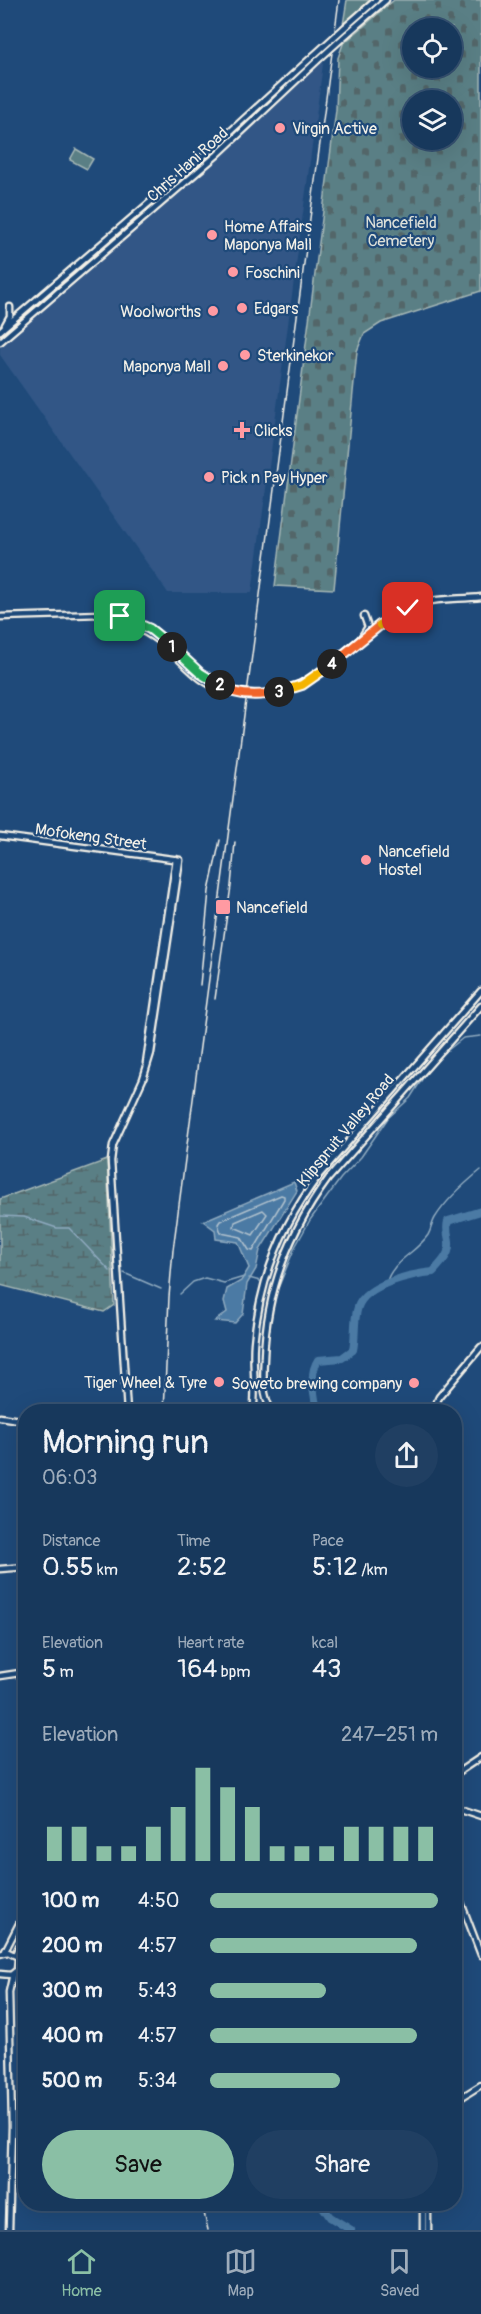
<!DOCTYPE html>
<html lang="en">
<head>
<meta charset="utf-8">
<style>
  body { margin:0; font-family:Pangolin,sans-serif; background:#203f62; color:#f1f3f6; height:100vh; display:flex; flex-direction:column; font-size:22px; white-space:nowrap }
  * { box-sizing:border-box; margin:0 }
  p { font-size:20px; color:#9eacbb }
  .icon { flex:none; width:33px; height:33px; fill:none; stroke:currentColor; stroke-width:2; stroke-linecap:round; stroke-linejoin:round }
  .map { position:relative; flex:1; overflow:hidden }
  .details { position:absolute; left:18px; top:1404px; width:444px; height:807px; display:flex; flex-direction:column; background:#17385c; border-radius:24px; box-shadow:0 6px 24px #0002,0 0 0 2px #365272 }
  .details>* { flex:none }
  .fabs { position:absolute; left:402px; top:18px; display:grid; gap:12px }
  .fabs a { display:grid; place-items:center; width:60px; height:60px; border-radius:50%; background:#17385c; box-shadow:0 6px 24px #0002,0 0 0 2px #365272; font-size:30px }
  .pin { position:absolute; display:grid; place-items:center; width:51px; height:51px; color:#fff; margin:-26px; border-radius:12px; box-shadow:0 3px 9px #0006 }
  .km { position:absolute; width:30px; height:30px; margin:-15px; border-radius:50%; background:#222; color:#fff; font-size:16px; line-height:30px; text-align:center }
  .round { display:grid; place-items:center; flex:none; width:63px; height:63px; border-radius:32px; background:#203f62 }
  .head { display:flex; align-items:center; justify-content:space-between; height:102px; padding:0 24px }
  h1 { font-size:33px; font-weight:600; line-height:45px }
  .figures { display:grid; grid-template-columns:repeat(3,1fr); gap:9px; height:102px; padding:6px 24px }
  .figures div { display:grid; align-content:center }
  .figures b { font-size:26px; font-weight:600 }
  .figures small { font-size:16px; font-weight:400 }
  .figures p { font-size:16px }
  .chart { height:168px; padding:12px 24px }
  .chart p { display:flex; justify-content:space-between }
  .chart svg { width:100%; height:108px; margin-top:6px; stroke:#8abfa5; stroke-width:6 }
  .action { display:flex; gap:12px; margin-top:auto; padding:12px 24px }
  .action a { flex:1; height:69px; border-radius:36px; background:#8abfa5; color:#111; font-size:24px; font-weight:600; line-height:69px; text-align:center }
  .action a+a { background:#203f62; color:#f1f3f6 }
  ul { padding:0 24px; list-style:none; font-size:20px }
  li { display:grid; grid-template-columns:96px 72px 1fr; align-items:center; height:45px }
  li i { height:15px; border-radius:8px; background:#8abfa5 }
  .menu { display:flex; justify-content:space-around; align-items:center; height:84px; border-top:2px solid #365272; background:#17385c; font-size:16px; color:#9eacbb }
  .menu a { display:grid; justify-items:center; gap:3px }
  .menu .current { color:#8abfa5 }
  .map>svg:first-child { display:block }
  .built { fill:#305686 }
  .wetland { fill:url(#wetland-marsh); stroke:#a7b8b6; stroke-width:1.5 }
  .cemetery { fill:url(#cemetery-stones); stroke:#a7b8b6; stroke-width:1.5; fill-rule:evenodd }
  .garden { fill:#5a7f85; stroke:#a7b8b6; stroke-width:1.5 }
  .water { fill:#4b7aa4; stroke:#8faabf; stroke-width:1.5 }
  .lines { fill:none; stroke-linecap:round; stroke-linejoin:round }
  .shore { stroke:#b0c1cd; stroke-width:1.5 }
  .stream { stroke:#8faabf; stroke-width:1.5 }
  .river { stroke:#4b7aa4; stroke-width:8 }
  .secondary-casing { stroke:#f4f1e8; stroke-width:9 }
  .secondary { stroke:#1f4a7a; stroke-width:4.5 }
  .rail { stroke:#f4f1e8; stroke-width:1.5 }
  .secondary-bridge-casing { stroke:#f4f1e8; stroke-width:9; stroke-linecap:butt }
  .secondary-bridge { stroke:#1f4a7a; stroke-width:4.5 }
  .split-1-casing { stroke:#fff; stroke-width:12 }
  .split-2-casing { stroke:#fff; stroke-width:12 }
  .split-3-casing { stroke:#fff; stroke-width:12 }
  .split-4-casing { stroke:#fff; stroke-width:12 }
  .split-5-casing { stroke:#fff; stroke-width:12 }
  .split-6-casing { stroke:#fff; stroke-width:12 }
  .split-1 { stroke:#22a559; stroke-width:8 }
  .split-2 { stroke:#22a559; stroke-width:8 }
  .split-3 { stroke:#f0652b; stroke-width:8 }
  .split-4 { stroke:#f5b400; stroke-width:8 }
  .split-5 { stroke:#f0652b; stroke-width:8 }
  .split-6 { stroke:#f5b400; stroke-width:8 }
  .poi-dot { fill:#ff9aa2; stroke:#1f4a7a; stroke-width:2 }
  .labels { text-anchor:middle; stroke-width:4.5; stroke-linejoin:round; paint-order:stroke }
  .poi-label { font-size:16px; fill:#f4f1e8; stroke:#1f4a7a; text-anchor:start }
  .street-label { font-size:16px; fill:#f4f1e8; stroke:#1f4a7a }
  .park-label { font-size:16px; fill:#dde0d9; stroke:#1f4a7a }
</style>
</head>
<body>
<div class="map">
<svg width="481" height="2230" viewBox="0 0 481 2230">
  <defs>
    <pattern id="wetland-marsh" width="20" height="14" patternUnits="userSpaceOnUse" patternTransform="scale(1.5)"><rect width="20" height="14" fill="#5a7f85"/><path d="M1 5h8M5 5V1M11 12h8M15 12V8" fill="none" stroke="#526669"/></pattern>
    <pattern id="cemetery-stones" width="16" height="16" patternUnits="userSpaceOnUse" patternTransform="scale(1.5)"><rect width="16" height="16" fill="#5a7f85"/><path d="M2 7V4a2 2 0 0 1 4 0v3zM10 15v-3a2 2 0 0 1 4 0v3z" fill="#526669"/></pattern>
  </defs>
  <rect width="100%" height="100%" fill="#1f4a7a"/>
  <filter id="ink" filterUnits="userSpaceOnUse"><feTurbulence type="fractalNoise" baseFrequency=".0167" numOctaves="2"/><feDisplacementMap in="SourceGraphic" scale="12" xChannelSelector="R" yChannelSelector="G"/><feConvolveMatrix kernelMatrix="1 2 1 2 8 2 1 2 1" color-interpolation-filters="sRGB"/></filter>
  <g filter="url(#ink)">
    <path class="built" d="M324,57L252,593H168L0,355V344Z
      M76,2204H124V2210L85,2208Z"/>
    <path class="wetland" d="M107,1160L114,1305L104,1312L0,1285V1199Z"/>
    <path class="cemetery" d="M347,0H372L343,25Z
      M394,0H481V291L381,323L364,334L357,351L334,589L275,586L336,110L338,58L343,44ZM412,28H452V68H412ZM412,100H452V140H412Z"/>
    <path class="garden" d="M76,149L93,159L87,169L70,160Z"/>
    <path class="water" d="M294,1182L297,1191L260,1250L256,1269L247,1284L243,1314L235,1323L215,1321L227,1312L224,1301L227,1289L241,1281L249,1268L238,1242L216,1239L215,1230L203,1221Z"/>
    <g class="lines">
      <path class="shore" d="M281,1195L284,1196V1199L253,1251L249,1250L241,1237L221,1233L218,1224L220,1221Z
        M263,1210L267,1214L253,1235L234,1227L235,1222Z"/>
      <path class="stream" d="M0,1216L24,1217L57,1228H69L110,1271
        M124,1273L161,1289
        M249,1278L260,1281
        M386,1284C392,1260 415,1254 428,1235C431,1230 432,1223 435,1218C446,1200 465,1183 481,1170
        M279,1286L295,1247L310,1220L341,1178L361,1157L388,1118L410,1098L426,1073L443,1054L463,1038L481,1036
        M180,1294L193,1282L205,1278L224,1283L244,1277"/>
      <path class="river" d="M317,1412C315,1395 308,1375 318,1360L342,1358L353,1350C356,1336 353,1321 358,1307C366,1284 412,1274 433,1272C439,1265 449,1256 449,1246C450,1236 445,1233 448,1221L481,1211
        M321,2204L330,2217L351,2230"/>
      <g class="secondary-casing">
        <path id="secondary" d="M344,28L376,0
          M347,34L386,0
          M5,325L10,316V307
          M0,331L198,161L313,56
          M0,342L217,155L317,61
          M0,617L102,614L120,616L156,633L200,673L227,690
          M104,617C126,622 149,632 166,647C185,663 200,685 225,690
          M361,638L368,627L364,616
          M280,692C332,676 360,629 408,608C431,597 456,600 481,597
          M0,836L180,860L151,1053L143,1079L113,1145L111,1161L127,1412
          M146,1063L176,859
          M253,1412C257,1389 252,1366 254,1343C259,1281 282,1224 320,1174L481,991
          M257,1412L263,1410L271,1412
          M272,1412C262,1395 263,1377 264,1358C266,1292 289,1232 328,1179L481,1006
          M432,1412L439,1397L481,1347
          M0,1417L26,1421
          M0,1569L26,1567
          M0,1676L26,1672
          M454,1775L481,1757
          M454,1807L481,1816
          M454,1884L481,1955
          M5,1951L26,1910
          M0,1954L8,1952L16,1956
          M15,1955L19,1946
          M0,1974L11,1975L17,1970L18,1958L26,1936
          M454,2102L481,2085
          M423,2204V2230
          M9,2230L12,2126L9,1992L13,1974
          M428,2230V2204"/>
      </g>
      <use href="#secondary" class="secondary"/>
      <path class="rail" d="M200,985L209,891L220,840
        M215,999L231,886L235,842
        M164,1412L169,1297L173,1250L339,0
        M202,2204L208,2230"/>
      <g class="secondary-bridge-casing">
        <path id="secondary-bridge" d="M313,56L344,28
          M317,61L347,34
          M227,690L257,695L280,692"/>
      </g>
      <use href="#secondary-bridge" class="secondary-bridge"/>
    </g>
  </g>
  <g class="lines" filter="url(#ink)">
    <g class="split-1-casing">
      <path id="split-1" d="M120,616L150,629L172,647"/>
    </g>
    <g class="split-2-casing">
      <path id="split-2" d="M172,647L200,673L220,685"/>
    </g>
    <g class="split-3-casing">
      <path id="split-3" d="M220,685C236,697 260,696 279,692"/>
    </g>
    <g class="split-4-casing">
      <path id="split-4" d="M279,692L302,685L332,664"/>
    </g>
    <g class="split-5-casing">
      <path id="split-5" d="M332,664L380,625"/>
    </g>
    <g class="split-6-casing">
      <path id="split-6" d="M380,625L408,608"/>
    </g>
    <use href="#split-1" class="split-1"/>
    <use href="#split-2" class="split-2"/>
    <use href="#split-3" class="split-3"/>
    <use href="#split-4" class="split-4"/>
    <use href="#split-5" class="split-5"/>
    <use href="#split-6" class="split-6"/>
  </g>
  <g class="poi-dot">
    <circle cx="280" cy="128" r="6"/>
    <circle cx="212" cy="235" r="6"/>
    <circle cx="233" cy="272" r="6"/>
    <circle cx="242" cy="308" r="6"/>
    <circle cx="213" cy="311" r="6"/>
    <circle cx="245" cy="355" r="6"/>
    <circle cx="223" cy="366" r="6"/>
    <path d="M239 421h6v6h6v6h-6v6h-6v-6h-6v-6h6z"/>
    <circle cx="209" cy="477" r="6"/>
    <circle cx="366" cy="860" r="6"/>
    <rect x="215" y="899" width="16" height="16" rx="3"/>
    <circle cx="219" cy="1382" r="6"/>
    <circle cx="414" cy="1383" r="6"/>
  </g>
  <g class="labels">
    <g class="poi-label">
      <text x="292" y="134">Virgin Active</text>
      <text x="224" y="232">Home Affairs<tspan x="224" dy="18">Maponya Mall</tspan></text>
      <text x="245" y="278">Foschini</text>
      <text x="254" y="314">Edgars</text>
      <text x="201" y="317" text-anchor="end">Woolworths</text>
      <text x="257" y="361">Sterkinekor</text>
      <text x="211" y="372" text-anchor="end">Maponya Mall</text>
      <text x="254" y="436">Clicks</text>
      <text x="221" y="483">Pick n Pay Hyper</text>
      <text x="378" y="857">Nancefield<tspan x="378" dy="18">Hostel</tspan></text>
      <text x="236" y="913">Nancefield</text>
      <text x="207" y="1388" text-anchor="end">Tiger Wheel &amp; Tyre</text>
      <text x="402" y="1389" text-anchor="end">Soweto brewing company</text>
    </g>
    <g class="street-label">
      <text transform="translate(187 164) rotate(-42)" y="6">Chris Hani Road</text>
      <text transform="translate(91 836) rotate(8)" y="6">Mofokeng Street</text>
      <text transform="translate(345 1130) rotate(-50)" y="6">Klipspruit Valley Road</text>
    </g>
    <g class="park-label">
      <text x="401" y="228">Nancefield<tspan x="401" dy="18">Cemetery</tspan></text>
    </g>
  </g>
</svg>
<div class="fabs">
<a><svg class="icon" aria-label="locate" viewBox="0 0 24 24"><circle cx="12" cy="12" r="6"/><path d="M12 2v4M12 18v4M2 12h4M18 12h4"/></svg></a>
<a><svg class="icon" aria-label="layers" viewBox="0 0 24 24"><path d="M12 4l9 5-9 5-9-5zM3 14l9 5 9-5"/></svg></a>
</div>
<div class="pin" style="left:120px;top:616px;background:#1e9e55"><svg class="icon" aria-label="arrive" viewBox="0 0 24 24"><path d="M6 21V4h12l-3 4 3 4H6"/></svg></div>
<div class="pin" style="left:408px;top:608px;background:#d93025"><svg class="icon" aria-label="check" viewBox="0 0 24 24"><path d="M5 12l5 5 9-10"/></svg></div>
<b class="km" style="left:172px;top:647px">1</b>
<b class="km" style="left:220px;top:685px">2</b>
<b class="km" style="left:279px;top:692px">3</b>
<b class="km" style="left:332px;top:664px">4</b>
<section class="details">
<div class="head"><div><h1>Morning run</h1><p>06:03</p></div><a class="round"><svg class="icon" aria-label="share" viewBox="0 0 24 24"><path d="M12 15V3M7 8l5-5 5 5M5 13v7h14v-7"/></svg></a></div>
<div class="figures">
<div><p>Distance</p><b>0.55<small> km</small></b></div>
<div><p>Time</p><b>2:52</b></div>
<div><p>Pace</p><b>5:12<small> /km</small></b></div>
</div>
<div class="figures">
<div><p>Elevation</p><b>5<small> m</small></b></div>
<div><p>Heart rate</p><b>164<small> bpm</small></b></div>
<div><p>kcal</p><b>43</b></div>
</div>
<div class="chart"><p><span>Elevation</span>247–251 m</p>
<svg viewBox="0 0 160 44" preserveAspectRatio="none"><path d="M5 44V30M15 44V30M25 44V38M35 44V38M45 44V30M55 44V22M65 44V6M75 44V14M85 44V22M95 44V38M105 44V38M115 44V38M125 44V30M135 44V30M145 44V30M155 44V30"/></svg>
</div>
<ul>
<li><b>100 m</b>4:50<i style="width:100%"></i></li>
<li><b>200 m</b>4:57<i style="width:91%"></i></li>
<li><b>300 m</b>5:43<i style="width:51%"></i></li>
<li><b>400 m</b>4:57<i style="width:91%"></i></li>
<li><b>500 m</b>5:34<i style="width:57%"></i></li>
</ul>
<div class="action"><a>Save</a><a>Share</a></div>
</section>
</div>
<nav class="menu">
<a class="current"><svg class="icon" aria-label="home" viewBox="0 0 24 24"><path d="M3 11l9-7 9 7M6 9v11h12V9"/></svg>Home</a>
<a><svg class="icon" aria-label="map" viewBox="0 0 24 24"><path d="M3 6l6-2 6 2 6-2v14l-6 2-6-2-6 2zM9 4v14M15 6v14"/></svg>Map</a>
<a><svg class="icon" aria-label="saved" viewBox="0 0 24 24"><path d="M7 4h10v16l-5-4-5 4z"/></svg>Saved</a>
</nav>
</body>
</html>
